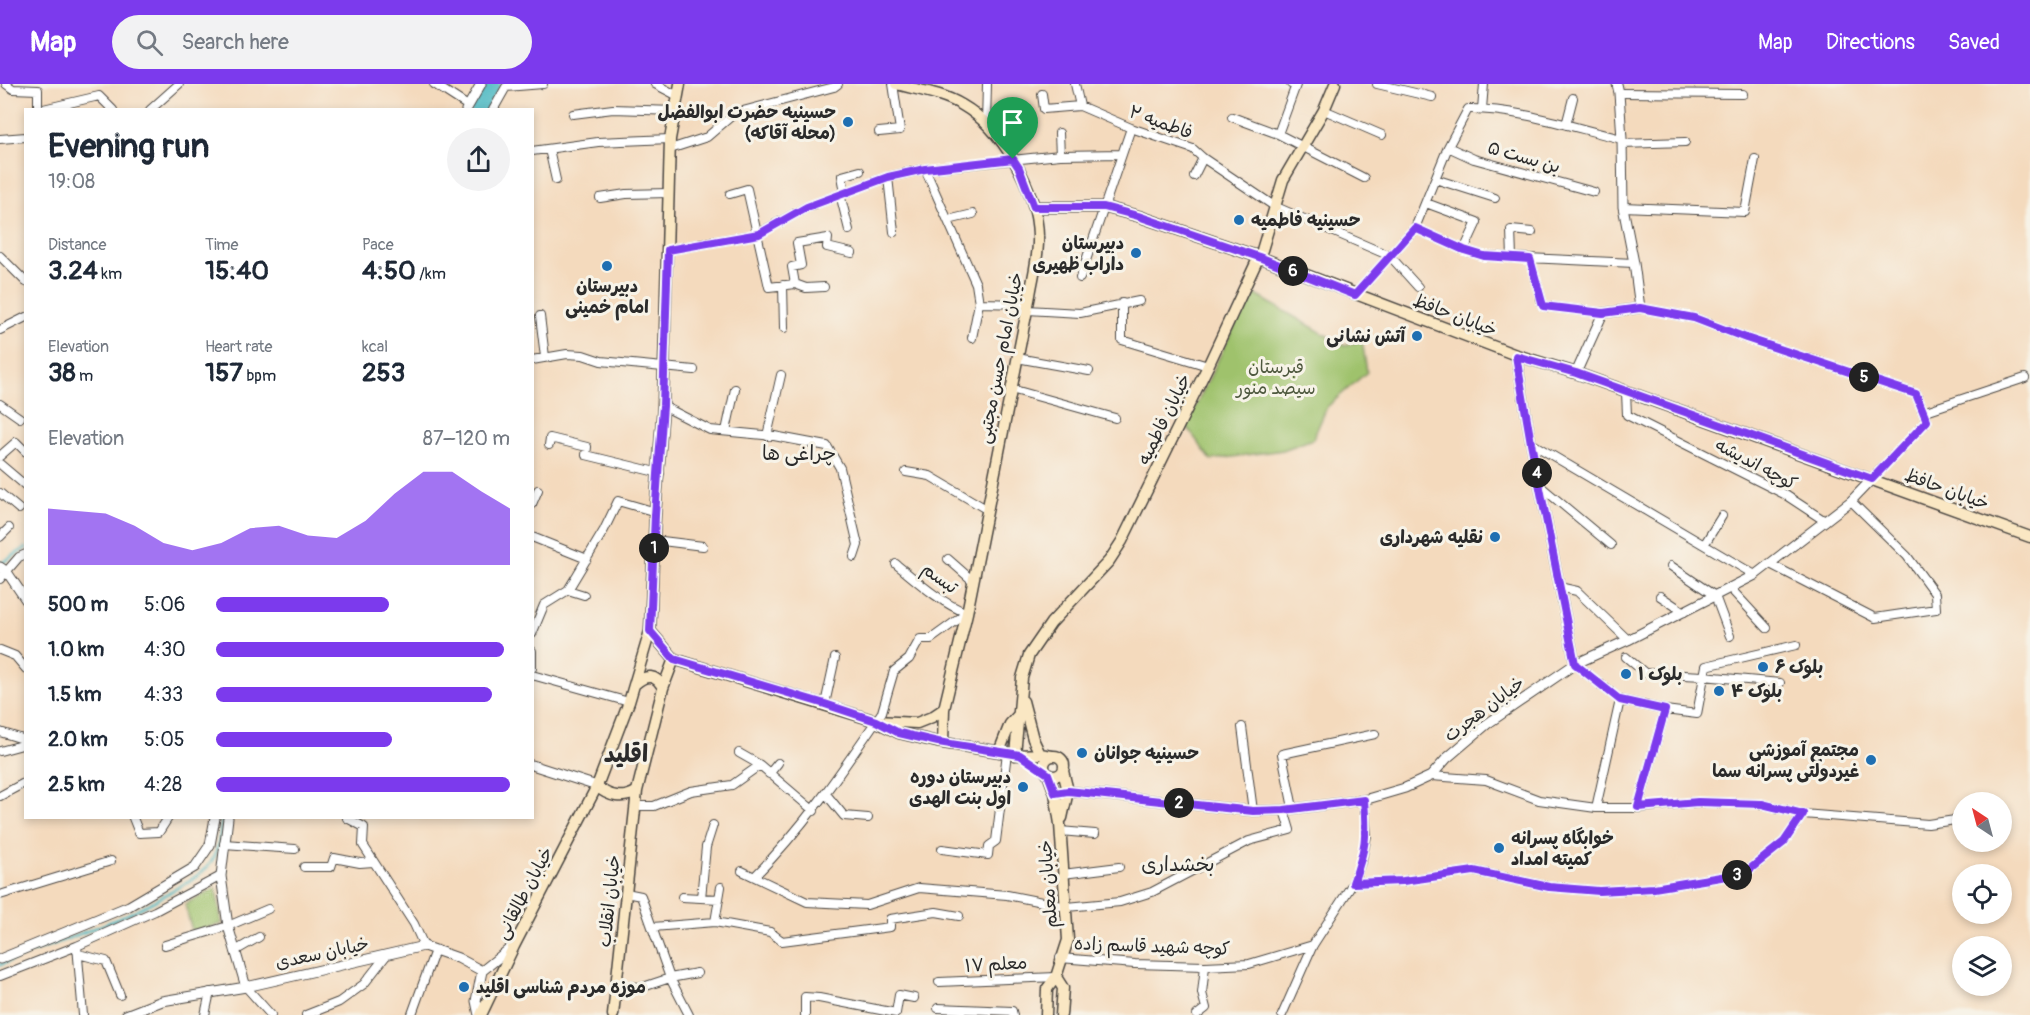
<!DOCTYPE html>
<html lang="en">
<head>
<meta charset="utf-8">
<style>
  body { margin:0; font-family:Pangolin,"Playpen Sans Arabic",sans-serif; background:#f2f2f3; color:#1f2937; height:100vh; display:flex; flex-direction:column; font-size:22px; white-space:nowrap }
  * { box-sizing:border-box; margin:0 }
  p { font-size:20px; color:#747a83 }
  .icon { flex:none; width:33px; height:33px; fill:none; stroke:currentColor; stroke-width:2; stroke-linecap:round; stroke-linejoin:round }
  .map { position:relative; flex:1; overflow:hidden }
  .sheet { position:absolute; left:24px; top:24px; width:510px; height:711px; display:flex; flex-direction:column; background:#fff; border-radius:0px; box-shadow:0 3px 9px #0003 }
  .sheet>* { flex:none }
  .needle { width:39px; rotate:324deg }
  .controls { position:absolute; left:1952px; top:708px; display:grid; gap:12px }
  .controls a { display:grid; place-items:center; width:60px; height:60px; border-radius:50%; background:#fff; box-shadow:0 3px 9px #0003; font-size:30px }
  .pin { position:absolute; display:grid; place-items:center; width:51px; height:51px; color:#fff; margin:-62px -26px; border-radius:50% 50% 50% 0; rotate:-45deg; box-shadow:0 0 6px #0007 }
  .pin .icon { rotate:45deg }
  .km { position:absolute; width:30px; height:30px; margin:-15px; border-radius:50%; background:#222; color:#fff; font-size:16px; line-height:30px; text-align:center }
  .round { display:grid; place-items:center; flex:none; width:63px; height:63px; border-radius:32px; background:#f2f2f3 }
  .summary { display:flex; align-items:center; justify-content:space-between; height:102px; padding:0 24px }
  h1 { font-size:33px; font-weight:700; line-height:45px }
  .figures { display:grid; grid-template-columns:repeat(3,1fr); gap:9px; height:102px; padding:6px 24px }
  .figures div { display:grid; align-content:center }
  .figures b { font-size:26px; font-weight:700 }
  .figures small { font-size:16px; font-weight:400 }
  .figures p { font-size:16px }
  .chart { height:168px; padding:12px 24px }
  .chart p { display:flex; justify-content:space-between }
  .chart svg { width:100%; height:108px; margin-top:6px; fill:#7c3aed; opacity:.7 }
  ul { padding:0 24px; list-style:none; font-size:20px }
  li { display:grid; grid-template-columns:96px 72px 1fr; align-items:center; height:45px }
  li i { height:15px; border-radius:8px; background:#7c3aed }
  header { display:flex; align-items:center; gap:36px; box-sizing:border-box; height:84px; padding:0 30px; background:#7c3aed; color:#fff }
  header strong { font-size:28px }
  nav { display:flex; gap:33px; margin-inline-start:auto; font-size:21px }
  .search { width:420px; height:54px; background:#f2f2f3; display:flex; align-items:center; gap:15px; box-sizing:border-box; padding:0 21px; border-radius:33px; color:#747a83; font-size:22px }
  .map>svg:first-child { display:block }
  .green { fill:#9fc26c; stroke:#65764c; stroke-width:1.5 }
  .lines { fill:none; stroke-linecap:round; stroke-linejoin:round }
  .stream { stroke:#4ab8c3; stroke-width:3 }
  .river { stroke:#4ab8c3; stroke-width:16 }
  .minor-casing { stroke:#494541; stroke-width:10 }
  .tertiary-casing { stroke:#494541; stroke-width:11 }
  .secondary-casing { stroke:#494541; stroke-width:13 }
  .minor { stroke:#fff; stroke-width:8 }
  .tertiary { stroke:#fff; stroke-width:9 }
  .secondary { stroke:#fae7c3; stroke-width:10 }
  .route-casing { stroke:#fff; stroke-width:12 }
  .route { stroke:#7c3aed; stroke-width:8 }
  .poi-dot { fill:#1f6fb2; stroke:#f7f3e8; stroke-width:2 }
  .labels { text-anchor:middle; stroke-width:6; stroke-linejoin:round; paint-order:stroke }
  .poi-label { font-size:18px; font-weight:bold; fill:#2b2b2b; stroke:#f7f3e8; text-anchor:start }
  .street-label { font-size:18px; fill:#2b2b2b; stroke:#f7f3e8 }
  .park-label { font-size:18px; fill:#4e583e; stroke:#f7f3e8 }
  .neighbourhood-label { font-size:20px; fill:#2b2b2b; stroke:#f7f3e8 }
  .district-label { font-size:24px; font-weight:bold; fill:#2b2b2b; stroke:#f7f3e8 }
</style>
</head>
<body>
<header>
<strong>Map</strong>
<div class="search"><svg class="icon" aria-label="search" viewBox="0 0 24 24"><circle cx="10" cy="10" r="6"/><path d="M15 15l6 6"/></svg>Search here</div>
<nav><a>Map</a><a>Directions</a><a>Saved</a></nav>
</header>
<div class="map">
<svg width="2030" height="931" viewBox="0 0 2030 931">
  <rect width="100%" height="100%" fill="#f7f3e8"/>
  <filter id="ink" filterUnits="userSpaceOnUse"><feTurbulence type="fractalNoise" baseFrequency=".0167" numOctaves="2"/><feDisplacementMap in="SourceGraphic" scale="12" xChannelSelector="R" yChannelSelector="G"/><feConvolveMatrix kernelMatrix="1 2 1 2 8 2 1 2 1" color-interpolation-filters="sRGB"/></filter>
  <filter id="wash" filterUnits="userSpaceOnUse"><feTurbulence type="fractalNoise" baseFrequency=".008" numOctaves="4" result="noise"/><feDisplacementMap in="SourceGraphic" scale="24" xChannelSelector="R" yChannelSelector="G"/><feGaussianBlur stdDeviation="1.35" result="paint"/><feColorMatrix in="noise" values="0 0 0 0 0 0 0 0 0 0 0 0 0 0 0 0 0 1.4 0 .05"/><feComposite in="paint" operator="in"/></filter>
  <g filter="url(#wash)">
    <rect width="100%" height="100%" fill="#f4dabd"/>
    <path class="green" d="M1251,208L1345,262L1362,256L1367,288L1327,323L1313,355L1283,366L1211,376L1186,342Z
      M216,804L222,840L192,847L185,820Z"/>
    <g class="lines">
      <path class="stream" d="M0,480L26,464
        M0,881C57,857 117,840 170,808C183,801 198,793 208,782C219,770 220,748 222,734"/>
      <path class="river" d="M478,26L493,0"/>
    </g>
  </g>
  <g filter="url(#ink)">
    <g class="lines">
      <g class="minor-casing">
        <path id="minor" d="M6,0L13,5L38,6V26
          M434,0L468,22
          M655,0L678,12
          M1075,0L1080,22L1131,44L1193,65L1203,74L1274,122L1390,172L1418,203
          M1291,0L1296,1L1278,50L1364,94
          M1377,0L1432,13
          M1619,9L1743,10
          M1042,10L1044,25L1080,22
          M1482,25L1484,0
          M39,26L99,12L113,26
          M150,26L179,0
          M493,26L506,3L543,0
          M1324,26L1382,51
          M573,30L613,25L675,27
          M1232,33L1278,50
          M986,40L987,0
          M1566,41L1573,14
          M879,48L900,46L893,0
          M1059,49L1060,71
          M0,55L26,53
          M1622,60L1685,58
          M1448,63L1474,75L1594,108
          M549,65L556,96
          M670,65L707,53L735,29L834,3L838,0
          M532,67L598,58L670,55
          M925,85L976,200L979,219L972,254
          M1194,92L1203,74
          M888,93L894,148
          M1435,95L1495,114
          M845,108L842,92L860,87
          M730,110L747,105L769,203L795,200L806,204L824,203
          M840,110L849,146
          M600,114L626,110L669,109
          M1426,119L1477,138L1464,166
          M1623,123L1745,128L1755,75
          M948,136L973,130
          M1415,144L1464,166L1484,172L1634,179
          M668,166L758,150L807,123L888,93L925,85L1060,71L1122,70
          M0,172L26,198
          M1512,174L1511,146L1532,148
          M1530,175L1543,222L1603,229
          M1080,194L1131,44
          M795,200L792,183L801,181L797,159L828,154L827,163L852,169
          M783,201L784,244
          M1355,211L1415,144L1448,63L1468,25C1516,24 1575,44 1622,55
          M979,219L1028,220
          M1122,219V256L1208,282
          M1640,224L1694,234L1746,254L1916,310L1927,337L1872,395
          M1027,226L1080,229L1139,217
          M540,232L545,273
          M0,246L26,233
          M1017,274L1089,287
          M532,276L567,270L583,271L601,277L694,286
          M1011,305L1115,334
          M1626,308L1627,331L1784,410L1825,437
          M0,320L20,334
          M663,322L710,346L774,352L827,362L840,384L858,461L854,473
          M1923,328L2025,294
          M726,347L735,305
          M767,352L781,291
          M1531,359L1755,491
          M549,361L550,354L587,363L586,371L660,389
          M0,372L16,358L26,368
          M0,380L26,402
          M906,388L930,392L986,425
          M1539,401L1611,461
          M0,409L19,425
          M532,420L538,406
          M0,453L9,444
          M532,453L587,475
          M654,456L703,462
          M1704,461L1722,432
          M948,475L973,497
          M896,480C918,498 941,519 967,529
          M1770,480L1875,534L1936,525L1935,510L1907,472L1851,417
          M1671,482L1715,512L1730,552
          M0,495L19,473L26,470
          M1559,503L1577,507L1628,556
          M1730,504L1767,544
          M568,506L584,511
          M1660,512L1684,528
          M532,550L544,521L568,506L604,446L618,417L656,428
          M0,566L15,572L26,585
          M532,567V584
          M1626,573L1645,589L1703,592L1780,599
          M1575,580L1620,616L1665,626L1697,630L1706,582L1796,561
          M532,591L629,618
          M825,620L835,574
          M1242,643L1253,727
          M0,648L26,656
          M0,667L26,660
          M739,669L760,681
          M769,690L778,679
          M1431,692L1486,696L1539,716L1596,724H1638L1698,718L1762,720L1803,730L1928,740L1962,735
          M826,710L844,732L868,734
          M0,712L26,698
          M636,722H654L691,707L732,701L760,681L814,727
          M1293,724L1282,670L1375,650
          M1596,724L1620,616
          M1638,724L1665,626
          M2001,729H2002
          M133,734L139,749L159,748L168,734
          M347,734L364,743L363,761L414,840L424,862
          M1060,747L1095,750
          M224,760L295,765
          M942,765L988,771L989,762L996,757L1007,669
          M304,783H331L334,774L360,779L373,778
          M742,787L807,818L867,821L919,804L1007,811L1067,823L1120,818L1152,808L1249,757L1290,746L1284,726
          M1063,790L1119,783
          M755,792C802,745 839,691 876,637L882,628L894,587L909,575L920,555H931L967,529
          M1353,799L1403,797L1474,787L1549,803L1599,807L1654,804L1745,789L1784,758L1803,730
          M626,809L641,812L670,894L689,931
          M0,811L111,777
          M682,813L719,815
          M701,814L706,763L713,741
          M715,838L721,803
          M653,843L715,838L770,848L782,857L890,843V835L936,828L959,832
          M165,861L228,842L268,825
          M235,867L259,853
          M78,870L106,877L120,911
          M1060,874L1135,880L1205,882L1249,880L1313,861
          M0,892L77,862
          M939,898L1056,893
          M616,902L643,903L670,894L697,889
          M246,903L271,931
          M938,924L1012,927L1013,931
          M412,930L435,866
          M83,931L77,862L155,827L221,792
          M205,931L210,908
          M306,931L339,918L364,900L385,873
          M805,931V913L819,914L896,929L899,911L914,914
          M1197,931L1206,924L1202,909L1205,882
          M1282,931L1313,861L1353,799L1362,775L1367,752L1364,716"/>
      </g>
      <g class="tertiary-casing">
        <path id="tertiary" d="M466,26L481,0
          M1516,271L1531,359L1575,580
          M1576,289L1603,229L1640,224L1634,179L1623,123L1622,55L1619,9L1617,0
          M0,483L7,488L26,516
          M532,681L597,702
          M1068,707L1253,727L1284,726L1364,716L1405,704L1431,692L1447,674L1487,640L1575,580L1628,556L1755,491L1851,417L1872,395
          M228,734L221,792L228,842L246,903
          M0,875L129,822L195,783L210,761L215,734
          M482,887L513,862
          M126,931L162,917L246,903L424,862L458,874L482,887
          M479,931L476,917L482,887"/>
      </g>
      <g class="secondary-casing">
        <path id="secondary" d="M896,0C918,6 942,9 962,21C1002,44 1037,105 1038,152C1039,172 1033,192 1030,211L967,529L944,625L943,658
          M1034,123H1104L1138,132L1259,173L1516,271L1576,289L2030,453
          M650,547L674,575
          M674,575L876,637L917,639L932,633L944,625
          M635,600C646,590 656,590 663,604L637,707C624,716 608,713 597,702L629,618L650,547L655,431L663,322L670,55L680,0
          M663,604L674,575
          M1023,617L1033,655L1040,670
          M879,639L899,649L937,658L1020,671L1040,670L1052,672
          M999,668L1010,640L1019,630
          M1015,671L1022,594L1029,571L1051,539L1109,477L1122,457L1208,282L1262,166L1283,96L1324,26L1335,0
          M1044 682a10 10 0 1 1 20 0a10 10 0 1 1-20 0Z
          M1062,734L1068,707L1063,687
          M1056,893L1063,904L1061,931
          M481,931L514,862L597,702
          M613,931L637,707
          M1046,931L1047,905L1056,893L1068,856L1060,740L1055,709L1048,690"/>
      </g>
      <use href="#minor" class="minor"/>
      <use href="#tertiary" class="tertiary"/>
      <use href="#secondary" class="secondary"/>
    </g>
  </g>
  <g class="lines" filter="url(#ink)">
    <g class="route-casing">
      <path id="route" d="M1013,75L1019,84L1034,123H1104L1138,132L1259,173L1355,211L1415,144L1464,166L1484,172L1530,175L1543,222L1603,229L1640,224L1694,234L1746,254L1916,310L1927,337L1872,395L1576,289L1516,272L1531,359L1575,580L1620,616L1665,626L1638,723L1698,718L1762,720L1803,730L1784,758L1745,789L1654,804L1599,807L1549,803L1474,787L1403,797L1353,799C1366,764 1367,753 1364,716L1284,726L1253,727L1068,707L1055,709L1048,690L1020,671L938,658L899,649L876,637L825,620L674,575L650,547L655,431L663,322L668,166L759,150L807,123L888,93L925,85Z"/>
    </g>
    <use href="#route" class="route"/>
  </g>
  <g class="poi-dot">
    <circle cx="848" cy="38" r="6"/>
    <circle cx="1239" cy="136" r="6"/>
    <circle cx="1136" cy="169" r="6"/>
    <circle cx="607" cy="182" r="6"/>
    <circle cx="1417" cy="252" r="6"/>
    <circle cx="1495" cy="453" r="6"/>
    <circle cx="1763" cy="583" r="6"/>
    <circle cx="1626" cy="590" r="6"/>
    <circle cx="1719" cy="607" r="6"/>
    <circle cx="1082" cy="669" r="6"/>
    <circle cx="1871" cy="676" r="6"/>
    <circle cx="1023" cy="703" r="6"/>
    <circle cx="1499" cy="764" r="6"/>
    <circle cx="464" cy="903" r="6"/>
  </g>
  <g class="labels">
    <g class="poi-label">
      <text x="836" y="34" text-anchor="end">حسینیه حضرت ابوالفضل<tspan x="836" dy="21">(محله آقاکه)</tspan></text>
      <text x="1251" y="142">حسینیه فاطمیه</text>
      <text x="1124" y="165" text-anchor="end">دبیرستان<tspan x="1124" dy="21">داراب ظهیری</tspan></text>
      <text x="607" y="208" text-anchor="middle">دبیرستان<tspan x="607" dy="21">امام خمینی</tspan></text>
      <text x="1405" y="258" text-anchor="end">آتش نشانی</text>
      <text x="1483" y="459" text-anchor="end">نقلیه شهرداری</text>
      <text x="1775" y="589">بلوک ۶</text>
      <text x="1638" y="596">بلوک ۱</text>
      <text x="1731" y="613">بلوک ۴</text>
      <text x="1859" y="672" text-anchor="end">مجتمع آموزشی<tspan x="1859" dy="21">غیردولتی پسرانه سما</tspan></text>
      <text x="1094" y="675">حسینیه جوانان</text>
      <text x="1011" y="699" text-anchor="end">دبیرستان دوره<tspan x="1011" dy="21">اول بنت الهدی</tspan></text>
      <text x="1511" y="760">خوابگاه پسرانه<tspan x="1511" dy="21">کمیته امداد</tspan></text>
      <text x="476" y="909">موزه مردم شناسی اقلید</text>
    </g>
    <g class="street-label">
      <text transform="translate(1161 38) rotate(20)" y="6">فاطمیه ۲</text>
      <text transform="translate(1524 73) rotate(16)" y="6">بن بست ۵</text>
      <text transform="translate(1455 231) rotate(21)" y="6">خیابان حافظ</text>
      <text transform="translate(1000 274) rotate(-79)" y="6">خیابان امام حسن مجتبی</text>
      <text transform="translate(1164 335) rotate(-64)" y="6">خیابان فاطمیه</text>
      <text transform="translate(1756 380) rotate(28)" y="6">کوچه اندیشه</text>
      <text transform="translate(1947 405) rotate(20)" y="6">خیابان حافظ</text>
      <text transform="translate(940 494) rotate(36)" y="6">تبسم</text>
      <text transform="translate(1484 625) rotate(-37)" y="6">خیابان هجرت</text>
      <text transform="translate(1048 800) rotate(-94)" y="6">خیابان معلم</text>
      <text transform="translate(524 809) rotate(-62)" y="6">خیابان طالقانی</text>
      <text transform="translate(609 817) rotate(-84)" y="6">خیابان انقلاب</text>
      <text transform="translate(1152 862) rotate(2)" y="6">کوچه شهید قاسم زاده</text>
      <text transform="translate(322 869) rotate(-12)" y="6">خیابان سعدی</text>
      <text transform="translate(996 880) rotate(-3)" y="6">معلم ۱۷</text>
    </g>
    <g class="park-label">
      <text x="1276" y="289">قبرستان<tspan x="1276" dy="21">سیصد منور</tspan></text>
    </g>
    <g class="neighbourhood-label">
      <text x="799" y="376">چراغی ها</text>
      <text x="1178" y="787">بخشداری</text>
    </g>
    <g class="district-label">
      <text x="626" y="678">اقلید</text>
    </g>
  </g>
</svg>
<div class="controls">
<a><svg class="needle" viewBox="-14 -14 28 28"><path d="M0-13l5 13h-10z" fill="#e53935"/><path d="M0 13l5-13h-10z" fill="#747a83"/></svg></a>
<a><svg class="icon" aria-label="locate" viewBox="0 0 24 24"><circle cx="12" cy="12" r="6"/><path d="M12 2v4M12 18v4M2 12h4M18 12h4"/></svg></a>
<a><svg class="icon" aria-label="layers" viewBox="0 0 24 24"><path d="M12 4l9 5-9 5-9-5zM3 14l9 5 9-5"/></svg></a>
</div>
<div class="pin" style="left:1013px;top:75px;background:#1e9e55"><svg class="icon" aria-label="arrive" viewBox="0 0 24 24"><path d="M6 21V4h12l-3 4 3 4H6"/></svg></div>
<b class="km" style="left:654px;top:464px">1</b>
<b class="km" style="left:1179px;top:719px">2</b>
<b class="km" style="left:1737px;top:791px">3</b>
<b class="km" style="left:1537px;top:389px">4</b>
<b class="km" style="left:1864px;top:293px">5</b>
<b class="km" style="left:1293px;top:187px">6</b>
<section class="sheet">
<div class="summary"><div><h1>Evening run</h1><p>19:08</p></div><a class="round"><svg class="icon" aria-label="share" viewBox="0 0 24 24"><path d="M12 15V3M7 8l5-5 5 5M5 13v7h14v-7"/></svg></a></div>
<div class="figures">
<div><p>Distance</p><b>3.24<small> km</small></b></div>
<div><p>Time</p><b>15:40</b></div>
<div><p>Pace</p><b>4:50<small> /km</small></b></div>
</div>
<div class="figures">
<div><p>Elevation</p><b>38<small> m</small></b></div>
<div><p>Heart rate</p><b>157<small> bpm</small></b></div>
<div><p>kcal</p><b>253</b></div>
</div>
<div class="chart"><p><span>Elevation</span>87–120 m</p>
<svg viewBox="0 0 160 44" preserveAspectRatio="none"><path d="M0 44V21L10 22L20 23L30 28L40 35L50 38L60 35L70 29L80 28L90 32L100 33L110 26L120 15L130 6L140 6L150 14L160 21V44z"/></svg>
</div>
<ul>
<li><b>500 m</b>5:06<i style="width:59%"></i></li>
<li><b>1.0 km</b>4:30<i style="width:98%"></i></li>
<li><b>1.5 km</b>4:33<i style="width:94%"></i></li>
<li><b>2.0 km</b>5:05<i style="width:60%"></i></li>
<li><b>2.5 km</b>4:28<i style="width:100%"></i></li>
</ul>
</section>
</div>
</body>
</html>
